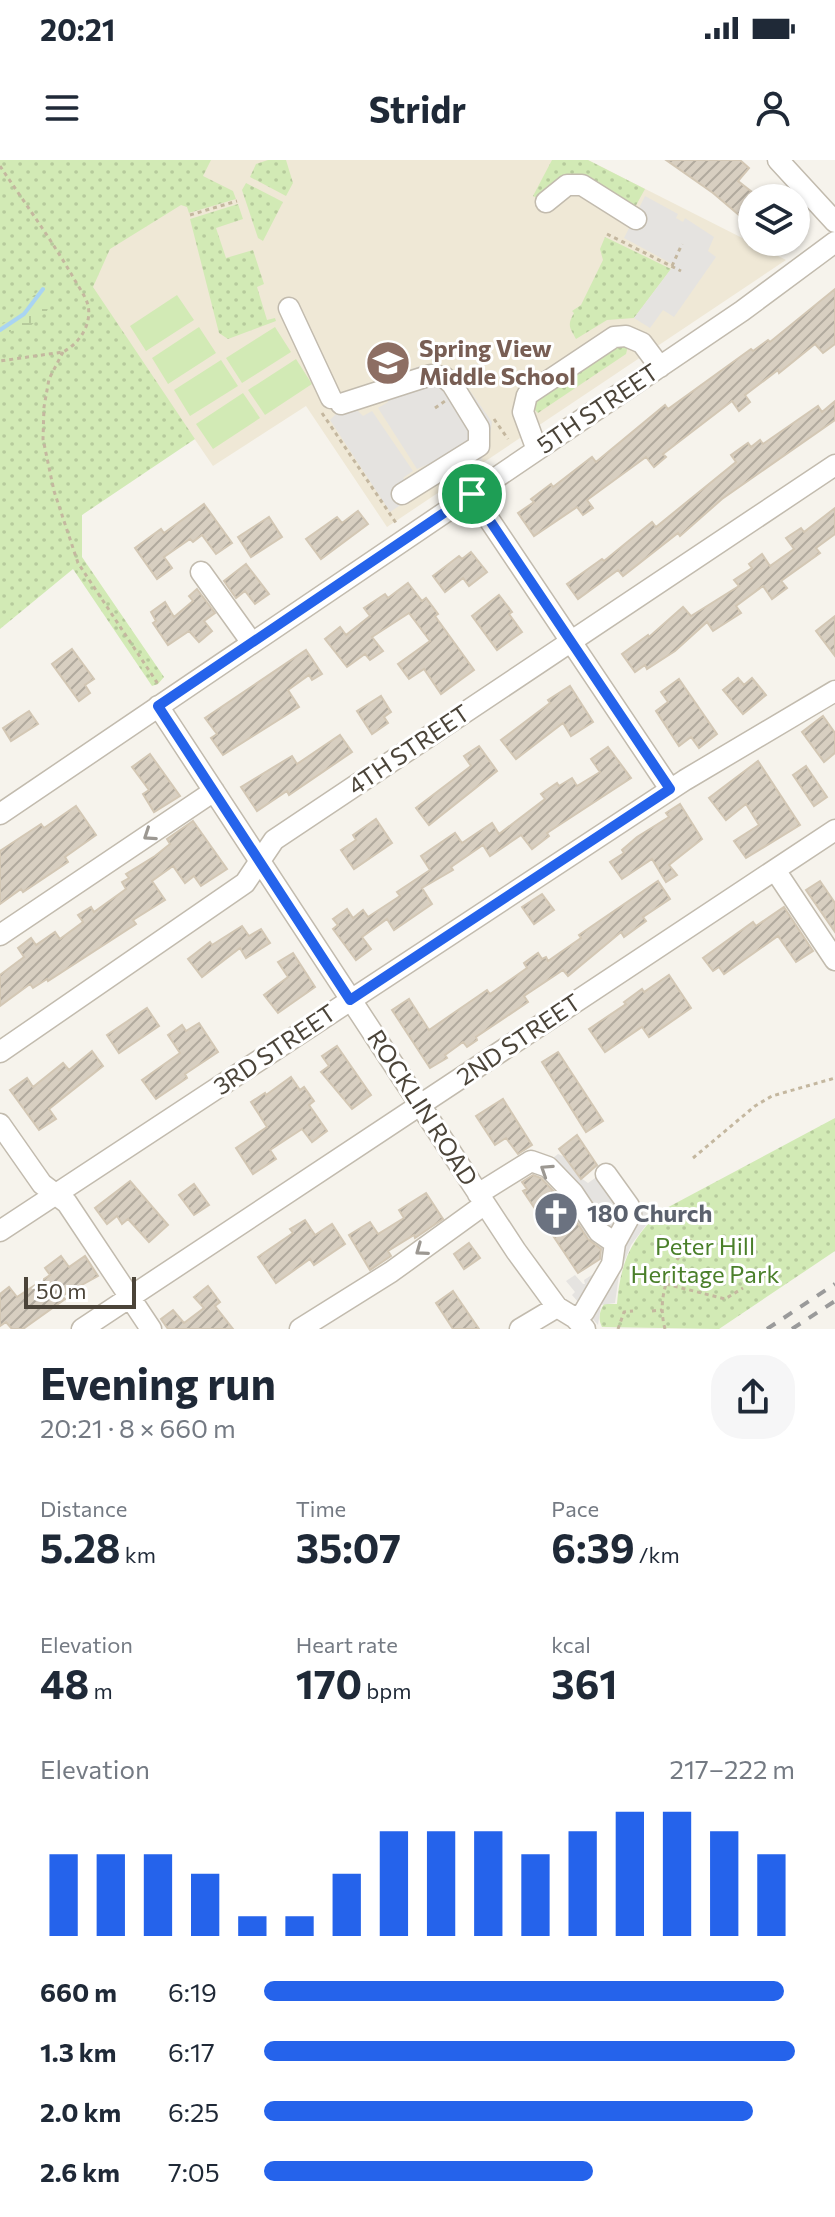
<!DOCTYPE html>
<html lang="en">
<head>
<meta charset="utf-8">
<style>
  body { margin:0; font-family:Commissioner,sans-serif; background:#f6f6f7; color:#1f2937; height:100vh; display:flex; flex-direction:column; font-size:30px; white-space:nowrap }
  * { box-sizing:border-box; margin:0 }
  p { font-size:26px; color:#747a83 }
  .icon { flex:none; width:44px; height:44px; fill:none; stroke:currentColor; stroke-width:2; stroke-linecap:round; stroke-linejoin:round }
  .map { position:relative; height:1169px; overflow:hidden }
  .details { display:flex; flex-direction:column; background:#fff; flex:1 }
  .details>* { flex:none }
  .fabs { position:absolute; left:738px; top:24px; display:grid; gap:16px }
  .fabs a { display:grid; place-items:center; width:72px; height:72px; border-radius:50%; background:#fff; box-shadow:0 2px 6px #0004; font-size:40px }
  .scale { position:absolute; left:24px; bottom:20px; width:112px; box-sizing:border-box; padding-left:8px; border:4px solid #4b4439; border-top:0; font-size:22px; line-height:28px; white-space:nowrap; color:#4b4439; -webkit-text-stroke:6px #fff; paint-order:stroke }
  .pin { position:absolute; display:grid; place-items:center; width:68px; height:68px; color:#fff; margin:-34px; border:4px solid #fff; border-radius:50%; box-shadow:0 2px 8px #0007 }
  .round { display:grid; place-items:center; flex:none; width:84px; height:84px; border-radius:32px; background:#f6f6f7 }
  .overview { display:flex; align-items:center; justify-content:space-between; height:136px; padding:0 40px }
  h1 { font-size:44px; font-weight:700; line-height:60px }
  .figures { display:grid; grid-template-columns:repeat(3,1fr); gap:12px; height:136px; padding:8px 40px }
  .figures div { display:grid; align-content:center }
  .figures b { font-size:40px; font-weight:700 }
  .figures small { font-size:22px; font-weight:400 }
  .figures p { font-size:22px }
  .chart { height:224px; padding:16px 40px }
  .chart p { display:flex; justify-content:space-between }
  .chart svg { width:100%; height:144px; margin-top:8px; stroke:#2563eb; stroke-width:6 }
  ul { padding:0 40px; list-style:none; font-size:26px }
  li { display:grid; grid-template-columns:128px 96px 1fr; align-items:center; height:60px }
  li i { height:20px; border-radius:10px; background:#2563eb }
  .status { display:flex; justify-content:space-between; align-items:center; height:56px; padding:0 40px; background:#fff; direction:ltr }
  .status svg { height:22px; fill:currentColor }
  header { display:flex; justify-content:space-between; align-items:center; height:104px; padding:0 40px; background:#fff; font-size:36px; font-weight:700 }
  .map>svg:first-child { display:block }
  .education { fill:#efe8d6 }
  .green { fill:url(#green-dots) }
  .wetland { fill:url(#wetland-marsh) }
  .pitch { fill:#d2eab5 }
  .parking { fill:#e5e3e0; fill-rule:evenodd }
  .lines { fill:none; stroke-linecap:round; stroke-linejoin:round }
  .stream { stroke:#a9d4f2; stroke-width:4 }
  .building { fill:url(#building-hatch); stroke:#d3c7b4; stroke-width:2 }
  .minor-casing { stroke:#c2bbae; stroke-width:23 }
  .path { stroke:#c4b79f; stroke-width:3; stroke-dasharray:4 4; stroke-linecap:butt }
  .minor { stroke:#fff; stroke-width:20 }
  .rail { stroke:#9a9a9a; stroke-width:4; stroke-dasharray:10 10; stroke-linecap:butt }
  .oneway { stroke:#9c9892 }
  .route-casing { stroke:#fff; stroke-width:16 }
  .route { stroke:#2563eb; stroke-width:10 }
  .labels { text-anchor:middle; stroke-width:6; stroke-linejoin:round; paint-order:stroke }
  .education-label { font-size:24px; font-weight:bold; fill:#785e54; stroke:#fff; text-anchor:start }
  .street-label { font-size:24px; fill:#4b4439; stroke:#fff }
  .worship-label { font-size:24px; font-weight:bold; fill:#5b616d; stroke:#fff; text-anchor:start }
  .park-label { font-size:24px; fill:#4a7f2a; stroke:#fff }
</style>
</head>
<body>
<div class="status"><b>20:21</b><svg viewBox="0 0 49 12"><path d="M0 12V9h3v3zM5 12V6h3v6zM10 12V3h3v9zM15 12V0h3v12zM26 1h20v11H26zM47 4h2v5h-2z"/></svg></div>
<header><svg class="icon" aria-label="menu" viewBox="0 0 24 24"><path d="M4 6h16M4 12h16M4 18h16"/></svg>Stridr<svg class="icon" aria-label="person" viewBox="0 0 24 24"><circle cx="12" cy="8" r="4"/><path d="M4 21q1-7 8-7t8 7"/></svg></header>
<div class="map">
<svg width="835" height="1169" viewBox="0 0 835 1169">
  <defs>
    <pattern id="green-dots" width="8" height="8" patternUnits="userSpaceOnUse" patternTransform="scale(2)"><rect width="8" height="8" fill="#d2eab5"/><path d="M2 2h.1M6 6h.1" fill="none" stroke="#b6ca9c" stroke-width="1.8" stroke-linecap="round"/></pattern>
    <pattern id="wetland-marsh" width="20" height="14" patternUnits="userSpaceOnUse" patternTransform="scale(2)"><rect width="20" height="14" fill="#d2eab5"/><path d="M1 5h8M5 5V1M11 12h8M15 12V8" fill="none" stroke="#b6ca9c"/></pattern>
    <pattern id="building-hatch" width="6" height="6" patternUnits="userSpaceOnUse" patternTransform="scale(2)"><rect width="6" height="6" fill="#d8cfc1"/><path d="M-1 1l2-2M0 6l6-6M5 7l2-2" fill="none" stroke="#b1aa9e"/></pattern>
  </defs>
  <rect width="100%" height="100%" fill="#f6f3ec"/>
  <path class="education" d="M4,0H588L786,100L387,367L306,246L213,306Z"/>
  <path class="green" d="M0,0H211L203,16L233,31L236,39L189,53L187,47L181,45L110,89L93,127L195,279L82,355V397L164,517L158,524L152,526L73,409L0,469Z
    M268,0H286L293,23L286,36L250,17L256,4Z
    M552,0H588L645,29L634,49C620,38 586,9 568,16C558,19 546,31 537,38L533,36Z
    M246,23L283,42L263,81L258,78L242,30Z
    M238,44L243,59L216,68L226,98L253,90L264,124L257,127L267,160L275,158L276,161L228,179L219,173L190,59Z
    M605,77L671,109L634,158L607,160L576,179C571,169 566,166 574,153L572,151L581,145L603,100L600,89Z
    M614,184L628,186L626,194L538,253L533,248L536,238Z
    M835,958V1091L719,1169L602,1167C598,1159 599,1152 604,1144H617C620,1104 631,1078 661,1051Z"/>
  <path class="wetland" d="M41,128C49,132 51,143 47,151L27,169H17L0,176V165L7,162Z"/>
  <path class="pitch" d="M177,135L194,160L146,191L130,166Z
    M199,167L216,193L168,224L152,198Z
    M275,167L291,192L242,223L226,198Z
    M296,199L312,224L265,255L248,230Z
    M221,200L238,226L190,256L174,230Z
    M243,233L260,258L213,289L196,264Z"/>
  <path class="parking" d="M645,36L678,54L676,58L683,62L685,58L714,77L708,91L716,97L674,157L663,150L650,168L634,158L674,105L624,78Z
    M435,204L449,208L461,218L492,262L490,276L481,301L454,321L450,317L444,316L390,352L330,260L337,253L330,248L337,234L420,206ZM387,237L388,242L378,248L417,309L429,304L406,320L403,318L413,311L372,251L363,256L357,250Z
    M558,994L565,997L581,1018L588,1023L598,1016L652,1057L631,1085L619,1115L615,1143L601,1145L598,1165L572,1135L575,1132L566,1121L575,1115L583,1124H585L584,1120L604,1107L607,1099L592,1076L588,1078L547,1015L543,1017L538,1010Z"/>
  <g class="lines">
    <path class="stream" d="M0,170L24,154L43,129"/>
  </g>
  <path class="building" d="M666,0H740L749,8L738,21L752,32V64L742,51L739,55L713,33Z
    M835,129V184L823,193L815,184L779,213L778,210L745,235L750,242L739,251L732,241L663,294L666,297L654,307L646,297L587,340L593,348L583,355L577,347L534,376L518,353L534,342L531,339L551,324L553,327L592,297L596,302L665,245L668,249L751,189L753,191L768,180L770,182Z
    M835,241V260L722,339L680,376L678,373L623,416L618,410L578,439L567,424L602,399L604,401L652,362L656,367L736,302L731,295L748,283L751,287L760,280L763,284L818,246L822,252Z
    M204,344L232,383L216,394L202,375L193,382L190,379L164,397L172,408L157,419L135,388L161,369L164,373Z
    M835,348V374L816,388L820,393L781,421L787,428L772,439L763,426L736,446L741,453L713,471L707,462L675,491L647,509L645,505L635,512L622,494L648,475L649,477L683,447L691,456L739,426L734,420L752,408L749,404L762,394L770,406L794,389L786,378L801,368L804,372Z
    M358,351L368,364L321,399L306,379L337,357L342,363Z
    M269,357L282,377L251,397L238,377Z
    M471,392L487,412L469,426L463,418L445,432L433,416L459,396L462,399Z
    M246,404L269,434L255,444L245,431L236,438L224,421Z
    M408,423L422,441L426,438L438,454L435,456L474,510L441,534L424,509L409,519L398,504L430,481L409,453L372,477L383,491L370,500L365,494L347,507L325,479L340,467L346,475L370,456L364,448L385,434L388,438Z
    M197,429L215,453L204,461L212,471L199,482L189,471L168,485L153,463L156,461L151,452L165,442L174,457L193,441L189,436Z
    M499,435L512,452L509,454L522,472L497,490L472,456Z
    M835,456V496L816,471Z
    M72,489L94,519L85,525L90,533L79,541L52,504Z
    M306,490L322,514L312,520L309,515L288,530L299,547L223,595L211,578L217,574L205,558Z
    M738,518L744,525L752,518L766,535L743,554L723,530Z
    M679,519L717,574L699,588L691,577L679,586L656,551L668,542L661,532Z
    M570,526L593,562L571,576L563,563L516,599L501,580L550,543L548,540Z
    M381,536L391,552L384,557L388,563L372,574L357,551Z
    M29,551L38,564L11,581L3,568Z
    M823,556L835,573V593L824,602L802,572Z
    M340,575L352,592L289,635L287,631L257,651L241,627L292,596L297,604Z
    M479,586L497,611L429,665L416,648L471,606L464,596Z
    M608,587L631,618L547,673L549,676L532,689L521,675L490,696L483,685L451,707L453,710L422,728L432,744L394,770L387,759L362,777L371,789L356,800L333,769L338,765L333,759L347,749L353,758L363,750L368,757L400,736L397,732L430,710L421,696L455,673L462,683L492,663L499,674L545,639L541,634L557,623L559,626L572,618L577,626L600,612L591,599Z
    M150,594L180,636L154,652L143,634L149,630L132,607Z
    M758,601L800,665L746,698L734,681L759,665L746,644L726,660L709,638Z
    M806,606L827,637L814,646L793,615Z
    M680,644L702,679L669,705L677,715L666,722L652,699L622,719L610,702L624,693L622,690L637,677L669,657L666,653Z
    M76,646L96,675L65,697L68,702L23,732L21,729L0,744V691L41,664L44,668Z
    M376,659L392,683L354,709L341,690L356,680L353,675Z
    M193,661L227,709L201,726L194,716L185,723L173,706L152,721L165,740L133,760L136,764L48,821L47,819L33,828L30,824L0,846V815L24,797L18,788L31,778L36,785L55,772L60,779L83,762L78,755L91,747L94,752L126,729L122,722L129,718L126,714L155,696L170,684L167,679Z
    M658,721L670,739L643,757L646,761L624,777L621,772L568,816L563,810L524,836L528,842L476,877L477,880L467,887L463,882L445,895L447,898L430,908L392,850L409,839L429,870L487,830L490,834L527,808L524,803L538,793L542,799L546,797L548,801L581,778L579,775Z
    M820,721L835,743V772L806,730Z
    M542,734L554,750L534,764L522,747Z
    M784,747L813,791L796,802L778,776L724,814L719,807L713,811L703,798L753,762L756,766Z
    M242,766L249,776L261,769L270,783L246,798L240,788L202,817L188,799L210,782L212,785Z
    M293,793L315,827L278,853L264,835L288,817L278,802Z
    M669,815L691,848L649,877L642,867L605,892L589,869L626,844L624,842L642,829L644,832Z
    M147,848L159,866L119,893L107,875Z
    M199,863L218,892L185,914L187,918L156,939L142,920L180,893L168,875L182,865L186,871Z
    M337,886L371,935L352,949L321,912L329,906L322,896Z
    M92,891L103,906L49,949L56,959L39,970L10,930L27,918L33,927L63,903L69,910Z
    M558,892L603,961L586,972L542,902Z
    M291,917L300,930L304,927L314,941L309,945L327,971L312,982L302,969L270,990L276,999L253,1014L236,988L267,967L251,942L265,933L266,935Z
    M503,939L532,985L518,994L506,978L495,985L476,956Z
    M577,975L597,1005L581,1019L559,989Z
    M533,1015L541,1018L563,1041L588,1079L601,1089L600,1099L578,1113L523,1031L527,1029L522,1022Z
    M130,1021L168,1065L149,1082L128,1059L122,1064L117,1056L107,1064L95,1048Z
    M194,1024L209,1045L194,1055L179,1035Z
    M426,1033L443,1059L415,1078L414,1075L388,1091L391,1096L370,1110L349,1075L370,1062L378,1074L404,1058L399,1050Z
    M305,1060L315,1075L332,1064L345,1084L314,1105L310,1099L276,1123L258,1097L293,1073L290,1069Z
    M469,1083L480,1098L464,1109L454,1094Z
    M61,1096L69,1107L85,1096L98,1116L62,1136L65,1139L23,1169H12L6,1162L0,1166V1134L9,1127L17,1137L50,1115L45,1108Z
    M208,1126L220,1142L215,1146L233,1169H168L161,1159L173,1150L184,1163L204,1148L194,1137Z
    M453,1131L479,1169H453L436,1143Z"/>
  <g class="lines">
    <g class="minor-casing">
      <path id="minor" d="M778,0L835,62
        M546,42L567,25H582L636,59
        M289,148L331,238
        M341,244L431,215L444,217L452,224L479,268V286L402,334
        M537,290L523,252L527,235L614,177L626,176L642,183L660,207
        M472,334L670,629
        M201,412L252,483
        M158,546L516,1091L557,1147L575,1158L585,1169
        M0,654L742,151L835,82
        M775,710L835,800
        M0,775L214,631
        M0,892L245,723L274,680L835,305
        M0,964L42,1024L67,1043L151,1169
        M606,1014L629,1046L631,1054L615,1083
        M478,1034L531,1001L548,1007L573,1033L599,1072L615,1083L612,1104L584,1152L575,1158
        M0,1071L685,620L835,531
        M82,1169L835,670
        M300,1169L391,1112L485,1044
        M520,1169L557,1147"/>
    </g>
    <path class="path" d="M0,6C24,42 51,79 73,117C78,126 85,135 88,145C92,164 80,183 63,192L0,201
      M190,55L237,41
      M607,74L681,111
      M672,106L682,84
      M63,192L49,219L44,247L43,279L54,331L78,403L158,524
      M435,248L445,241
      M322,253L396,363
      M494,259L508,279
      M693,998L755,946L772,936L835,918
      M666,1124L725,1139L743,1128
      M652,1151L662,1150
      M618,1169L624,1152L633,1151
      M665,1169C656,1136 670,1104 692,1080"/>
    <use href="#minor" class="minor"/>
    <path class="rail" d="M767,1169L835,1124
      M792,1169L835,1141"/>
  </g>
  <defs><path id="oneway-chevron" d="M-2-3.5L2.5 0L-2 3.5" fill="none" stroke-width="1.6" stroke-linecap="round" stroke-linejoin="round" transform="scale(2)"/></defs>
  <g class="oneway">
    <use href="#oneway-chevron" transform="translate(149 675) rotate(146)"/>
    <use href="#oneway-chevron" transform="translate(546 1010) rotate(-147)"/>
    <use href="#oneway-chevron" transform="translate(421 1090) rotate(144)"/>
  </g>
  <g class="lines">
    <g class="route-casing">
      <path id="route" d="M472,334L670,629L350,840L158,546Z"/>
    </g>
    <use href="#route" class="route"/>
  </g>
  <defs>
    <g id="school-disc" transform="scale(2.3)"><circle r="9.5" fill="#8d6e63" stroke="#fff"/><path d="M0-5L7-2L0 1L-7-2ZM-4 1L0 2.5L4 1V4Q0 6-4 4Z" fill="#fff"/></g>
    <g id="church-disc" transform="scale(2.3)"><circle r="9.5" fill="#6b7280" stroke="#fff"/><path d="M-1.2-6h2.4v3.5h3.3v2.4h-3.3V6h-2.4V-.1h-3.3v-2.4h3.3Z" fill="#fff"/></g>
  </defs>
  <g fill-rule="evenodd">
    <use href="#school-disc" x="388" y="203"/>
    <use href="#church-disc" x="556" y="1054"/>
  </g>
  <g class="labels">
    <g class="education-label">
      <text x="419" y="197">Spring View<tspan x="419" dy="28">Middle School</tspan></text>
    </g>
    <g class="street-label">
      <text transform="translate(598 249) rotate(-34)" y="8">5TH STREET</text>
      <text transform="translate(409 590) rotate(-34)" y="8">4TH STREET</text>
      <text transform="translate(519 880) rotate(-34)" y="8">2ND STREET</text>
      <text transform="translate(275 890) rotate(-34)" y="8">3RD STREET</text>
      <text transform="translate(422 948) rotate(57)" y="8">ROCKLIN ROAD</text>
    </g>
    <g class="worship-label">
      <text x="587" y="1062">180 Church</text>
    </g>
    <g class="park-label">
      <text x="705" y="1095">Peter Hill<tspan x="705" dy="28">Heritage Park</tspan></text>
    </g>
  </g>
</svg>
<div class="fabs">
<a><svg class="icon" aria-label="layers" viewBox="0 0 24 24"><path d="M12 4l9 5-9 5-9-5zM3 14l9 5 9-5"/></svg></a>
</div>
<div class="scale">50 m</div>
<div class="pin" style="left:472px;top:334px;background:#1e9e55"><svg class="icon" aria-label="arrive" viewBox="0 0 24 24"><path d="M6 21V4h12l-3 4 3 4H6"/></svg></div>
</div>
<section class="details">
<div class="overview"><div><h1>Evening run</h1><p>20:21 · 8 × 660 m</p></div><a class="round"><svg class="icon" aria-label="share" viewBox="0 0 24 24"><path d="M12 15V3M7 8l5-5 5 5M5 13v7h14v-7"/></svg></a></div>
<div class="figures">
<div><p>Distance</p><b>5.28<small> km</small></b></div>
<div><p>Time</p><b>35:07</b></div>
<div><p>Pace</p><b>6:39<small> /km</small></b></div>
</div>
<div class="figures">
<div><p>Elevation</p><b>48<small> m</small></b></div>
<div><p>Heart rate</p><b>170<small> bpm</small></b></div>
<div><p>kcal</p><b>361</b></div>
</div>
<div class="chart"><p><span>Elevation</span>217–222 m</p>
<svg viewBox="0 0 160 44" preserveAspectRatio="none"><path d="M5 44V19M15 44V19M25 44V19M35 44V25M45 44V38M55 44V38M65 44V25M75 44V12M85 44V12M95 44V12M105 44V19M115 44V12M125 44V6M135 44V6M145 44V12M155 44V19"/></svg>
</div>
<ul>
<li><b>660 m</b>6:19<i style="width:98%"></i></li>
<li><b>1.3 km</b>6:17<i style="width:100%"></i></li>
<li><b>2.0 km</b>6:25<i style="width:92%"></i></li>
<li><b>2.6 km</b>7:05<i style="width:62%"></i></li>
</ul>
</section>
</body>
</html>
